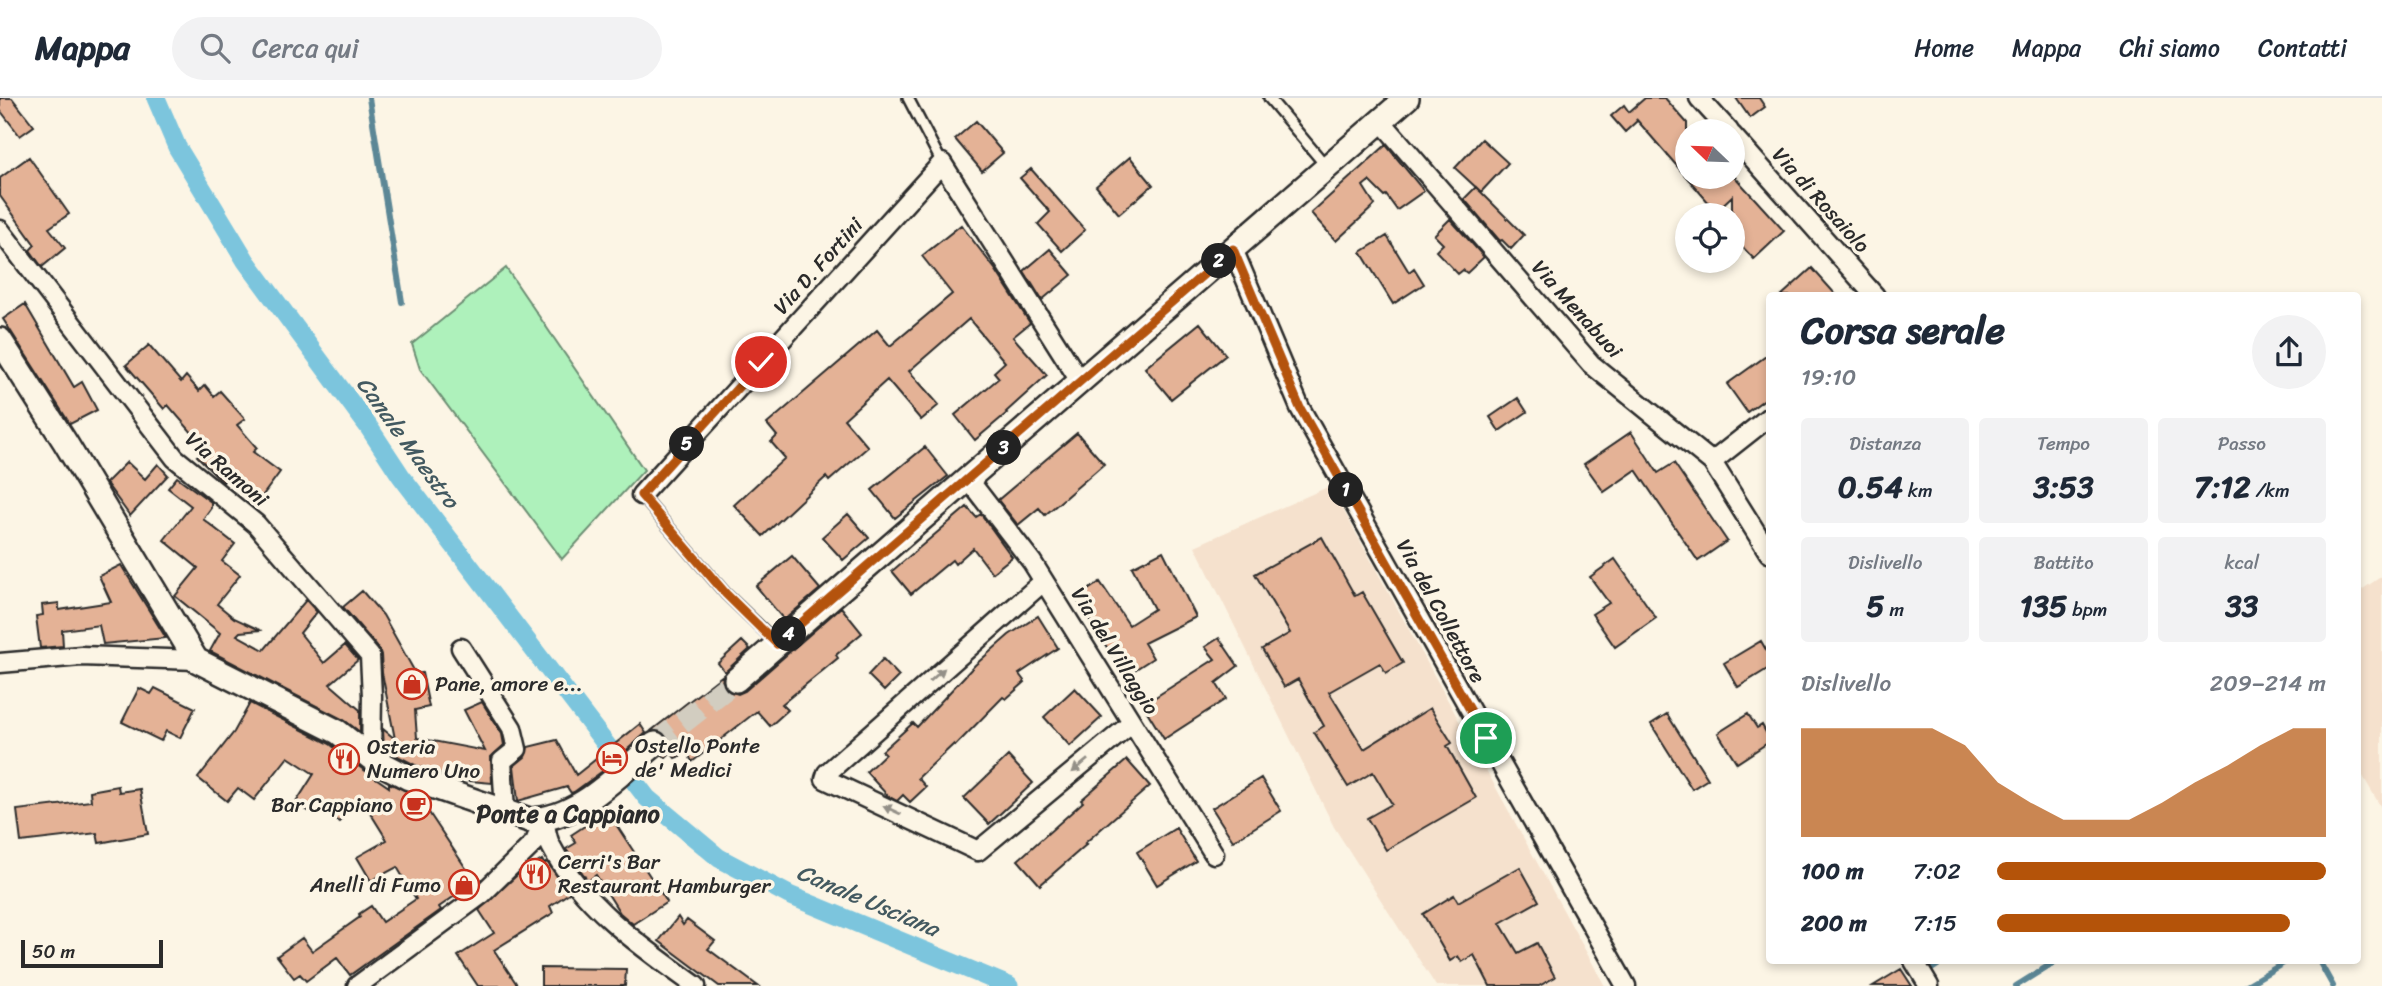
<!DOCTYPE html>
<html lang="it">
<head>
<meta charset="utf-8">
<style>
  body { margin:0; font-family:Sriracha,sans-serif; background:#f2f2f3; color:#1f2937; height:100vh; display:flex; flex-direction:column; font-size:26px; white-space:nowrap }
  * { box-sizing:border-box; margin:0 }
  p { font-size:23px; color:#747a83 }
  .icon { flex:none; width:38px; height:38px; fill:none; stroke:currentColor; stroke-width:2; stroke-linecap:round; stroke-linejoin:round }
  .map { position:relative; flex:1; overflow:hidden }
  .drawer { position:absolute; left:1766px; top:194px; width:595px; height:672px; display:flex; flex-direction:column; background:#fff; border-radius:7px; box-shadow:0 4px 10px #0003 }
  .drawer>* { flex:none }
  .needle { width:46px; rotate:293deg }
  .fabs { position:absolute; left:1675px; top:21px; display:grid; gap:14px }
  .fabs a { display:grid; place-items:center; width:70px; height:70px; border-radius:50%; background:#fff; box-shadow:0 4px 10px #0003; font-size:35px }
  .scale { position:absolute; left:21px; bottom:18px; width:142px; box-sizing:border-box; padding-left:7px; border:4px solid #2b2b2b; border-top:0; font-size:19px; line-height:24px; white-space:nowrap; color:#2b2b2b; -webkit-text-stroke:5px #fcf5e5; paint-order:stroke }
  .pin { position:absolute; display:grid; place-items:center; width:60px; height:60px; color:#fff; margin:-30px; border:4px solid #fff; border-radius:50%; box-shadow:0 2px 7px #0007 }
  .km { position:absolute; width:35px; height:35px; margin:-18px; border-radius:50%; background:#222; color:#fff; font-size:19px; line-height:35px; text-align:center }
  .round { display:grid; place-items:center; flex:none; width:74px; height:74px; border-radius:37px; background:#f2f2f3 }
  .head { display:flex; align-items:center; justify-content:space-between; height:119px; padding:0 35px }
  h1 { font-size:38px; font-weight:700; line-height:52px }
  .figures { display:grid; grid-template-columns:repeat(3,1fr); gap:10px; height:119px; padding:7px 35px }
  .figures div { display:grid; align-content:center; border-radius:7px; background:#f2f2f3; text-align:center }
  .figures b { font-size:30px; font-weight:700 }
  .figures small { font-size:19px; font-weight:400 }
  .figures p { font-size:19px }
  .chart { height:196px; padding:14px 35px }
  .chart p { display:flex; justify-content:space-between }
  .chart svg { width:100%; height:126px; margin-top:7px; fill:#b45309; opacity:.7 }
  ul { padding:0 35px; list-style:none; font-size:23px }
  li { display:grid; grid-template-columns:112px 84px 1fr; align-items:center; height:52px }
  li i { height:18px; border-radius:9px; background:#b45309 }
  header { display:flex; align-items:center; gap:42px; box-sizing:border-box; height:98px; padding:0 35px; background:#fff; border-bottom:2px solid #e0e1e3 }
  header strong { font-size:33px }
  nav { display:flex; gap:38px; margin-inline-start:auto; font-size:24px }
  .search { width:490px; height:63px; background:#f2f2f3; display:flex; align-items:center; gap:18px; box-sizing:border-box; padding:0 24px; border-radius:38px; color:#747a83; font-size:26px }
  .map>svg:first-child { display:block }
  .built { fill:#f5e1cd }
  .green { fill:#aef1bb; stroke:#6c8e73; stroke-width:2 }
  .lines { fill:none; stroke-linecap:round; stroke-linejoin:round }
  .stream { stroke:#5c8796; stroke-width:6 }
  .canal { stroke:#7cc5dd; stroke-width:19 }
  .building { fill:#e4b296; stroke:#2b2b2b; stroke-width:2 }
  .secondary-tunnel { stroke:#d2cdc0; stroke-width:23; stroke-dasharray:23 11; stroke-linecap:butt }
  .lane-casing { stroke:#2b2b2b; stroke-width:14 }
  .street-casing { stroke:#2b2b2b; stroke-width:23 }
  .secondary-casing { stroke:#2b2b2b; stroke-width:28 }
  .lane { stroke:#fcf5e5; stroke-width:9 }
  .street { stroke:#fcf5e5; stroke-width:18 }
  .secondary { stroke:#fcf5e5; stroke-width:23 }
  .oneway { fill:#949088 }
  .route-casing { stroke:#fff; stroke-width:14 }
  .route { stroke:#b45309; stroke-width:9 }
  .labels { text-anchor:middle; stroke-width:7; stroke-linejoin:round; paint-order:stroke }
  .street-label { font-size:21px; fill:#2b2b2b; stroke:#fcf5e5 }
  .poi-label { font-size:21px; fill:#2b2b2b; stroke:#fcf5e5; text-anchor:start }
  .water-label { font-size:23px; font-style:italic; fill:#435960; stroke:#fcf5e5 }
  .quarter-label { font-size:24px; font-weight:bold; fill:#2b2b2b; stroke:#fcf5e5 }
</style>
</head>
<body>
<header>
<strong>Mappa</strong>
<div class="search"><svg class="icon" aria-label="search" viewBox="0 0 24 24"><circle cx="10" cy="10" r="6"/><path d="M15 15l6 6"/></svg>Cerca qui</div>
<nav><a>Home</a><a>Mappa</a><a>Chi siamo</a><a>Contatti</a></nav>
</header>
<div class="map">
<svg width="2382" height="888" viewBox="0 0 2382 888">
  <rect width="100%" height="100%" fill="#fcf5e5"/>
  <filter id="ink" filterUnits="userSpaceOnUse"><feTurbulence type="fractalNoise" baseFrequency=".0143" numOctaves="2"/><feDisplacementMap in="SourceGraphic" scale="14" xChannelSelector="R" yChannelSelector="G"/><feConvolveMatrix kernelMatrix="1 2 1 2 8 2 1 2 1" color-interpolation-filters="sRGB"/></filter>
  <g filter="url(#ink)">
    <path class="built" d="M1330,388L1605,888H1436L1334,729L1195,448Z
      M2382,478V711L2357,668V495Z"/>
    <path class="green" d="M506,170L644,372L562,461L420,271L412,246Z"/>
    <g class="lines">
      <path class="stream" d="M369,0L402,204
        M2319,863L2333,888
        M1930,872L1944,863
        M2016,888L2056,863
        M2245,888L2287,863"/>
      <path class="canal" d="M156,0L177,49L246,163L368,328L401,378L647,700L719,760L789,797L1009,888"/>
    </g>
    <path class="building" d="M0,0H12L34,28L20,38L0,12Z
      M1645,0H1665L1687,25V79H1735L1784,133L1754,161L1732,138V98L1716,113L1636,21L1637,23L1625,34L1611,18L1624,7L1629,14Z
      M1736,0H1759L1765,9L1750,20Z
      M976,23L1003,55L982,73L955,41Z
      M1482,41L1508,65L1481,94L1455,70Z
      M1386,47L1424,93L1397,112L1386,97L1384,98L1369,83L1363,88L1375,107L1336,143L1311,115Z
      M29,59L69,116L49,130L65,150L42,169L30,152L35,147L0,98V80Z
      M1130,59L1153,87L1119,116L1096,88Z
      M1031,71L1085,132L1062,153L1038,126L1050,114L1020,80Z
      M1476,89L1524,137L1511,151L1502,142L1500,143L1464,101Z
      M1450,121L1484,159L1467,175L1463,172L1458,176L1436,153L1443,146L1434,137Z
      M961,127L995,171L1030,225L1013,239L1047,277L1006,314L1007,315L975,342L955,317L999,280L994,274L1005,264L969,221L909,273L939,307L921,322L887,282L844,321L868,349L829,383L826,379L763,438L734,407L785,360L771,344L777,338L767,326L877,232L890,248L952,196L922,158Z
      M1387,138L1409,174L1414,170L1424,186L1393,206L1361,154Z
      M1050,151L1072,177L1042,202L1024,173Z
      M1812,170L1837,198H1781Z
      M25,206L74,289L82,284L97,312L70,326L3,221Z
      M1200,225L1226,257L1171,301L1145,270Z
      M149,247L181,284L186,278L199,293L205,287L214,298L220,293L245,321L237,327L257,350L253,354L280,374L260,401L229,378L223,384L197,358L207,352L168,307L164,311L126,267Z
      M1769,256V298L1747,314L1727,286Z
      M1518,300L1527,314L1499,333L1490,319Z
      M1631,334L1658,375L1674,365L1727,443L1698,463L1636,372L1604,394L1584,366Z
      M1077,335L1104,366L1045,417L1039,410L1018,427L998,402Z
      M925,349L948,378L895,420L872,392Z
      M127,364L145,381L158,366L168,377L130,418L106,385Z
      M177,379L211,404V410L203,421L235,446L222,463L240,477L217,506L234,520L260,532L240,534L237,537L264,552L306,502L317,514L300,535L324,565L345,547L358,562L330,586L360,612V634L344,622L210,553L220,535L175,498L198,470L164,442L191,408L168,390Z
      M967,409L976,419L981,416L1012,459L992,475L973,450L955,466L952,462L911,496L892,473Z
      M848,416L869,440L843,462L822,439Z
      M1322,439L1355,498L1362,494L1403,565L1386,575L1380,565L1329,594L1364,651L1430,610L1452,645L1447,648L1476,700L1386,752L1367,720L1392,706L1373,674L1348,689L1314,634L1324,628L1298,581L1284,589L1262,551L1290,535L1255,476Z
      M1163,453L1196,519L1144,545L1153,560L1125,578L1076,500L1100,484L1129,527L1154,511L1132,469Z
      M792,458L820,491L784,522L756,488Z
      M1615,461L1656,520L1615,549L1592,516L1609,505L1590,479Z
      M121,467L166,540L103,546L99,527L62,532L63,548L40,550L36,518L43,517L42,507L59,505V512L111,504L99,478Z
      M362,493L383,517L416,576L422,575L429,609L415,612L417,640L485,653L464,612L482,604L502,636L504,647L491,659L492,685L458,682L415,667L384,651L383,631L395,641L382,575L381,557L379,551L343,509Z
      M841,509L862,535L836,557L838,560L782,606L788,612L770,628L757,613L692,664L688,655L675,660L671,655L666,660L663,657L668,651L669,644L666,638L660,633L652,632L723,577L722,585L726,592L738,596L745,593Z
      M1038,518L1058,550L1019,576L1025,584L1006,601L1003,599L955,648L954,646L918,680L926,689L910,704L903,697L897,703L888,698L866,674L885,656L882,653L913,625L917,629L975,567L1009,537Z
      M1219,540L1238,568L1216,585L1226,601L1164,641L1143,607L1215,561L1205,549Z
      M742,543L750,551L725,574L718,565Z
      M1761,543L1769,557V570L1738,589L1724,565Z
      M883,561L899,578L884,593L868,577Z
      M139,590L151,596L155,590L195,610L180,640L166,633L161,643L122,624Z
      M1075,590L1102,619L1070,648L1044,619Z
      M250,605L330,646L348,661L389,689V685L418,698L475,784L439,809L441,812L350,877L337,860L306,883L300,876L294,880L277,858L302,840L312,853L360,819L359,816L371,808L382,824L416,801L397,769L371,783L357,759L387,742L361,700L339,724L312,706L308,713L295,706L314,676L288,659L254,702L238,690L227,703L198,680L234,634Z
      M1667,616L1708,681L1692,691L1651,626Z
      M1748,616L1757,630L1762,627L1769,640V644L1737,665L1718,635Z
      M640,626L646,635L604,672L574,694L571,695L567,689L518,703L514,668L525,659L528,649L557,642L576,677Z
      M1008,658L1033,685L989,726L964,700Z
      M1127,662L1150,688L1085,745L1087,746L1040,787L1018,762L1083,704L1081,702Z
      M1261,680L1281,713L1233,743L1212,710Z
      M118,688L119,694L140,691L148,736L99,745L97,735L21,744L17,712L91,703L90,693Z
      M603,716H609L667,804L633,826L620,815L596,777L588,783L566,751L576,745L571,737Z
      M1176,730L1196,763L1157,787L1137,754Z
      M542,762L544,766L547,764L569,795L550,808L553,815L494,852L518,888H478L458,858L494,835L479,812L516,778Z
      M1520,769L1539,803L1500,825L1518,855L1537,845L1555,879L1539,888H1490L1474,857L1462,864L1458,858L1450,863L1423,816L1454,797L1458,804Z
      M678,819L683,827L687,822L715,843L708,851L758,888H719L659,843Z
      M541,870L626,871L625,888H541Z
      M1901,871L1912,888H1873Z"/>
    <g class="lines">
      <path class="secondary-tunnel" d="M655,646L736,582"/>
      <g class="lane-casing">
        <path id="lane" d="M908,0L942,65
          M1269,0L1326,68
          M641,397L726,496L777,545"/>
      </g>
      <g class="street-casing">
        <path id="street" d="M1699,0L1729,33
          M1381,23L1591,266L1712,364L1769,455
          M1732,37L1875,198
          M0,132L175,360L256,426L370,558L372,598L371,660
          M1233,151L1300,310L1626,888
          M1712,364L1769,319
          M968,381L1032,464L1214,756
          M641,397L942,65L1080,283
          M1044,483L827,675L825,681L978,753L1132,625
          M461,550L512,630L517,651L502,663L505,714
          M0,565L81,558L196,562
          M544,722C546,731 547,741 551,748C582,808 643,850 696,888
          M1914,863L1929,888
          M357,888L482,796L535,744L544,722"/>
      </g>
      <g class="secondary-casing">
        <path id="secondary" d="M0,242L65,344L196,562L338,634L371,660L409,680L529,722C579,722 619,675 655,646
          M736,582L1407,0"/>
      </g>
      <use href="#lane" class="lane"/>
      <use href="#street" class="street"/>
      <use href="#secondary" class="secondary"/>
    </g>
    <defs><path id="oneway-solid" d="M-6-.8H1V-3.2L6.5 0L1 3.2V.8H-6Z" transform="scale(1.75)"/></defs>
    <g class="oneway">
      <use href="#oneway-solid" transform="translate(937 577) rotate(-42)"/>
      <use href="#oneway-solid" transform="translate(1080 668) rotate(140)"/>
      <use href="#oneway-solid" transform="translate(892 712) rotate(-155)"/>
    </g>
  </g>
  <g class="lines" filter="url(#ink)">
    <g class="route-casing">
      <path id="route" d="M761,264L641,397L726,496L777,546L1233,151L1300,310L1486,640"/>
    </g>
    <use href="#route" class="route"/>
  </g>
  <defs>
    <g id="shop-ring" transform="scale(1.575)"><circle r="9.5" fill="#fcf5e5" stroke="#c8321e" stroke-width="1.5"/><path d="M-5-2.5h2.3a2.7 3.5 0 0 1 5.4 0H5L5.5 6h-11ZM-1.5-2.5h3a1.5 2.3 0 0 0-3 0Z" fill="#c8321e"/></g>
    <g id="hotel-ring" transform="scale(1.575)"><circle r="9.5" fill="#fcf5e5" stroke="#c8321e" stroke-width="1.5"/><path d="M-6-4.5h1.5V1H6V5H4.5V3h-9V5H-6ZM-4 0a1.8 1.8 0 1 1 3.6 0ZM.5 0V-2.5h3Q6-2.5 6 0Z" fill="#c8321e"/></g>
    <g id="restaurant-ring" transform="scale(1.575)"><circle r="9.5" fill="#fcf5e5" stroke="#c8321e" stroke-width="1.5"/><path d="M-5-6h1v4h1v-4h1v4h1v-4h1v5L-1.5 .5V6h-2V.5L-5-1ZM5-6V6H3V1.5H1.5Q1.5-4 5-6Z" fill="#c8321e"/></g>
    <g id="cafe-ring" transform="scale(1.575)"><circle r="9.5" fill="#fcf5e5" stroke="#c8321e" stroke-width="1.5"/><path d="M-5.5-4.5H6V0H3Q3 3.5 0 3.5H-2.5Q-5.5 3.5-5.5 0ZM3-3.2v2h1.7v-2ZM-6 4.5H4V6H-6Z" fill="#c8321e"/></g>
  </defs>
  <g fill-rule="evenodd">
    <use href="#shop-ring" x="412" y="586"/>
    <use href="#hotel-ring" x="612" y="660"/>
    <use href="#restaurant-ring" x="344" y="661"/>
    <use href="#cafe-ring" x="416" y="707"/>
    <use href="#restaurant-ring" x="535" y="776"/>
    <use href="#shop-ring" x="464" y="787"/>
  </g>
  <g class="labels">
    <g class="street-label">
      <text transform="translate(1821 102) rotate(48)" y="7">Via di Rosaiolo</text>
      <text transform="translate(818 168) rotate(-48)" y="7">Via D. Fortini</text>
      <text transform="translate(1577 211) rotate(48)" y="7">Via Menabuoi</text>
      <text transform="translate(227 371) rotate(41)" y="7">Via Ramoni</text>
      <text transform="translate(1441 513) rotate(61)" y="7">Via del Collettore</text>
      <text transform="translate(1115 553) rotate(58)" y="7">Via del Villaggio</text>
    </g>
    <g class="poi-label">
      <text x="435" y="593">Pane, amore e...</text>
      <text x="635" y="655">Ostello Ponte<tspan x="635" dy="24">de' Medici</tspan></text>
      <text x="367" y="656">Osteria<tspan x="367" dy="24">Numero Uno</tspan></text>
      <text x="393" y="714" text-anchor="end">Bar Cappiano</text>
      <text x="558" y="771">Cerri's Bar<tspan x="558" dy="24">Restaurant Hamburger</tspan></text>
      <text x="441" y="794" text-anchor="end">Anelli di Fumo</text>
    </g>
    <g class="water-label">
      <text transform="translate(408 344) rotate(54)" y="8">Canale Maestro</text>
      <text transform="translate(868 802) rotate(23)" y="8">Canale Usciana</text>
    </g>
    <g class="quarter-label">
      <text x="568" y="724">Ponte a Cappiano</text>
    </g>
  </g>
</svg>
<div class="fabs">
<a><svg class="needle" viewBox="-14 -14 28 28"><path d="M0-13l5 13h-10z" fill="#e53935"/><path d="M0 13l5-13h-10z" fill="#747a83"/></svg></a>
<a><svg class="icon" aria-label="locate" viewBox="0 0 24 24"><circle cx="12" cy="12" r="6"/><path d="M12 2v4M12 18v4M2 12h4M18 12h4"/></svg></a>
</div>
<div class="scale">50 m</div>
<div class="pin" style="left:1486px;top:640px;background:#1e9e55"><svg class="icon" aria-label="arrive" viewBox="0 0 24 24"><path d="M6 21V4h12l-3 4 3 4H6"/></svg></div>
<div class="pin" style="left:761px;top:264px;background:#d93025"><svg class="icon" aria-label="check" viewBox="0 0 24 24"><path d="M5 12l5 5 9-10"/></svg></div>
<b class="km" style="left:1346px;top:392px">1</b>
<b class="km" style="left:1219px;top:163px">2</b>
<b class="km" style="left:1004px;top:350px">3</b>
<b class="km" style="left:789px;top:536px">4</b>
<b class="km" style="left:687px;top:346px">5</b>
<section class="drawer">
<div class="head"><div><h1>Corsa serale</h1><p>19:10</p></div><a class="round"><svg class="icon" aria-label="share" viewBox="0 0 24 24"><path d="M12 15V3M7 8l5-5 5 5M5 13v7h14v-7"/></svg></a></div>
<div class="figures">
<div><p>Distanza</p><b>0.54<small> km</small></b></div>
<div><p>Tempo</p><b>3:53</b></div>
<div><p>Passo</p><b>7:12<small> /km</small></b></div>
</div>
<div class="figures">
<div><p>Dislivello</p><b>5<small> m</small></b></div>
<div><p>Battito</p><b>135<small> bpm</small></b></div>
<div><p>kcal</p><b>33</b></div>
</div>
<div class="chart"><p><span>Dislivello</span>209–214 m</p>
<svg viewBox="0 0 160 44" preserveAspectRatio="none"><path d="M0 44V6L10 6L20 6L30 6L40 6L50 12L60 25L70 32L80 38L90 38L100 38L110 32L120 25L130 19L140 12L150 6L160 6V44z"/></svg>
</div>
<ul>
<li><b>100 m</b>7:02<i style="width:100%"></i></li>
<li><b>200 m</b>7:15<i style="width:89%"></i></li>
</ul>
</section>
</div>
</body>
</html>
